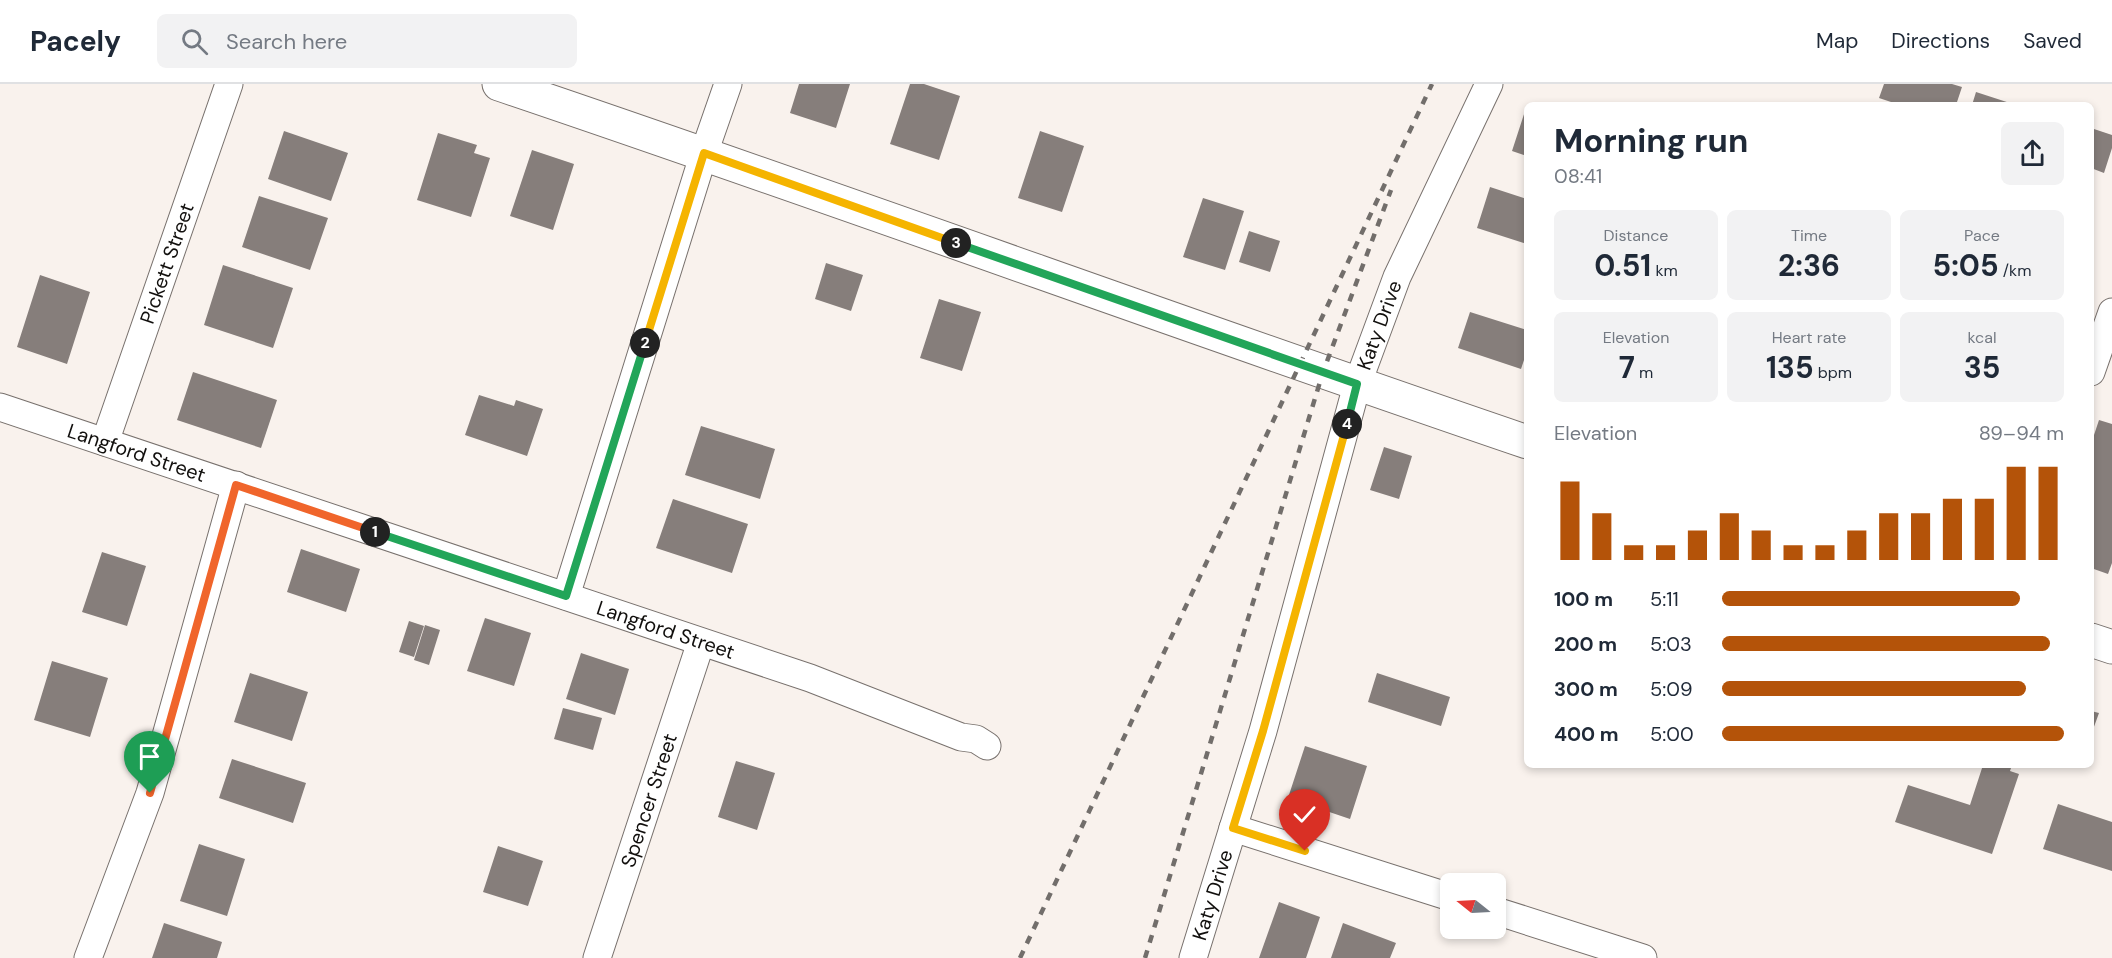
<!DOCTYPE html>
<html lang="en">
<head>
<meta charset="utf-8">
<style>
  body { margin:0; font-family:"DM Sans",sans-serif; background:#f2f2f3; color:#1f2937; height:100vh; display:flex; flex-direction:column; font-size:22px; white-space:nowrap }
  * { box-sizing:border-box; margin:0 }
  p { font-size:20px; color:#747a83 }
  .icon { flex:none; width:33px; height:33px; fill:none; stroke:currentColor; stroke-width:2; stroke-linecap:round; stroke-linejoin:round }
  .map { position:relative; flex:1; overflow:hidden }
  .side { position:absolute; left:1524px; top:18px; width:570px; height:666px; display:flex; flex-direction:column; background:#fff; border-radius:9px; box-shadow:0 3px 9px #0003 }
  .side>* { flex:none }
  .needle { width:39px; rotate:288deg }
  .fabs { position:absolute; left:1440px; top:789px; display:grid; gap:12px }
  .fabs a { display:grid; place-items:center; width:66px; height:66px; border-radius:9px; background:#fff; box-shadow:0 3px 9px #0003; font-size:30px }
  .pin { position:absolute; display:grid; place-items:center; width:51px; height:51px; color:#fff; margin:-62px -26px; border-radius:50% 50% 50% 0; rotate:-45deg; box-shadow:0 0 6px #0007 }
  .pin .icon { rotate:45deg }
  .km { position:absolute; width:30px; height:30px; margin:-15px; border-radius:50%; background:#222; color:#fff; font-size:16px; line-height:30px; text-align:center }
  .round { display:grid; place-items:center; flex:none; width:63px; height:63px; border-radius:9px; background:#f2f2f3 }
  .overview { display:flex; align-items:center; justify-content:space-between; height:102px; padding:0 30px }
  h1 { font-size:33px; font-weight:700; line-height:45px }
  .stats { display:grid; grid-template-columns:repeat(3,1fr); gap:9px; height:102px; padding:6px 30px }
  .stats div { display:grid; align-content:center; border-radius:9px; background:#f2f2f3; text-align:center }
  .stats b { font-size:30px; font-weight:700 }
  .stats small { font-size:16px; font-weight:400 }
  .stats p { font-size:16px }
  .chart { height:168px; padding:12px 30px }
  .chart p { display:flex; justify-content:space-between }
  .chart svg { width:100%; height:108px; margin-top:6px; stroke:#b45309; stroke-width:6 }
  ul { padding:0 30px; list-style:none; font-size:20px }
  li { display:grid; grid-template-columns:96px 72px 1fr; align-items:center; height:45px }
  li i { height:15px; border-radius:8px; background:#b45309 }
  header { display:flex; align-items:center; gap:36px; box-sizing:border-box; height:84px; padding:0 30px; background:#fff; border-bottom:2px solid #e0e1e3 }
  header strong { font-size:28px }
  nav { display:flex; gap:33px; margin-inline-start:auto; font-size:21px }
  .search { width:420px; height:54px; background:#f2f2f3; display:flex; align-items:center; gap:15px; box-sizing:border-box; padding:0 21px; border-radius:9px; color:#747a83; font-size:22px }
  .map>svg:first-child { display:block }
  .building { fill:#867e7b }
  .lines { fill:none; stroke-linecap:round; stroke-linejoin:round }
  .minor-casing { stroke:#78716d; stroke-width:29 }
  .tertiary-casing { stroke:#78716d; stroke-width:35 }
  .minor { stroke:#fff; stroke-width:27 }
  .tertiary { stroke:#fff; stroke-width:33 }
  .rail { stroke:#726e6b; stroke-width:4.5; stroke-dasharray:8 8; stroke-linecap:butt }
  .split-1-casing { stroke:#fff; stroke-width:12 }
  .split-2-casing { stroke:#fff; stroke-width:12 }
  .split-3-casing { stroke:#fff; stroke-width:12 }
  .split-4-casing { stroke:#fff; stroke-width:12 }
  .split-5-casing { stroke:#fff; stroke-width:12 }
  .split-1 { stroke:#f0652b; stroke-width:8 }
  .split-2 { stroke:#22a559; stroke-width:8 }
  .split-3 { stroke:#f5b400; stroke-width:8 }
  .split-4 { stroke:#22a559; stroke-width:8 }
  .split-5 { stroke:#f5b400; stroke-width:8 }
  .labels { text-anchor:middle; stroke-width:4.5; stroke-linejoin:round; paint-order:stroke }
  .street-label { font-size:20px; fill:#110f0d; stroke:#fff }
</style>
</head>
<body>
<header>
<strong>Pacely</strong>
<div class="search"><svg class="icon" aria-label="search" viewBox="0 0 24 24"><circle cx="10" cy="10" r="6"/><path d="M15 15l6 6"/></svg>Search here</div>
<nav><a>Map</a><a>Directions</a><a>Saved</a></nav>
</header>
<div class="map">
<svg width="2112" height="874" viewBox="0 0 2112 874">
  <rect width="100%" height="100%" fill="#f9f2ed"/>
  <path class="building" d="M799,0H850L836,44L790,29Z
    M910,0H924L960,12L939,76L890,60Z
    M1884,0H1952L1962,3L1956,21H1900L1879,14Z
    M1976,8L2016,21H1972Z
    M1527,21V72L1512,67Z
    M2091,44L2112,51V64L2104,89L2091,84Z
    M284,47L348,69L331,117L268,95Z
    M1040,47L1084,62L1062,128L1018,114Z
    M438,49L477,61L474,69L490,74L471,133L417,116Z
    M532,66L574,80L553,146L510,132Z
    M1490,103L1527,115V160L1477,144Z
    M259,112L328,134L310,186L242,163Z
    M1203,114L1244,127L1225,186L1183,173Z
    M1249,147L1280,157L1270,188L1239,178Z
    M826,179L863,191L851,227L815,215Z
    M223,181L293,204L273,264L204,241Z
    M40,191L90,208L67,280L17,263Z
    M939,215L981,228L962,287L920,274Z
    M1470,228L1527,246V267L1521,285L1458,264Z
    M193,288L277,316L261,364L177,336Z
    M479,311L514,322L516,316L543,325L527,372L465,351Z
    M2099,336L2112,340V479L2108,490L2091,484V360Z
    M701,342L775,365L760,415L685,391Z
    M1384,363L1412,372L1399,415L1370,406Z
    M673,415L748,440L732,489L656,464Z
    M301,465L360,485L346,528L287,508Z
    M102,468L146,482L127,542L82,528Z
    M485,534L531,549L514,602L467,587Z
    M409,537L424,542L414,573L399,568Z
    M425,541L440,546L429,581L414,576Z
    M581,569L629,585L615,631L566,615Z
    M52,577L108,594L90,653L34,636Z
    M250,589L308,608L292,657L234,638Z
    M1377,589L1450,613L1441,642L1368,618Z
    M563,624L602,634L593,666L554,655Z
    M2091,627L2099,629L2091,651Z
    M1305,662L1367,682L1350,735L1288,714Z
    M232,675L306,699L293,739L219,714Z
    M736,677L775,689L757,746L718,733Z
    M1983,681H2012L2010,687L2019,690L1992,770L1895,738L1908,701L1970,721Z
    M2058,720L2112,738V787L2043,765Z
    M199,760L245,775L227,832L180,817Z
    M498,762L543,777L528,822L483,808Z
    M1279,818L1320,833L1306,874H1259Z
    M164,839L222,858L217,874H152Z
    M1343,839L1396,859L1390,874H1331Z"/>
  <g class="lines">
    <g class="minor-casing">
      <g id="minor">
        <path d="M2091,288L2112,228"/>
        <path id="s1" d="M0,323L810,594L961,653L976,655L987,662"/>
        <path id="s2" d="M105,358L229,0"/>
        <path d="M566,512L704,69L728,0"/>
        <path d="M1233,744L1450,813"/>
        <path d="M1496,827L1643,874"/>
        <path d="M88,874L150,709L236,401"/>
        <path id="s3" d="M597,874L701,558"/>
        <path id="s4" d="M1193,874L1263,647L1357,301L1397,193L1489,0"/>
      </g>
    </g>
    <g class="tertiary-casing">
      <path id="tertiary" d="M499,0C843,116 1183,241 1527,358
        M2091,556L2112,563"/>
    </g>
    <use href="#minor" class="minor"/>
    <use href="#tertiary" class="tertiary"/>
    <path class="rail" d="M1020,874L1432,0
      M1145,874L1323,288L1391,106"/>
  </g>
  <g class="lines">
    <g class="split-1-casing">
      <path id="split-1" d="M150,709L236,401L375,448"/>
    </g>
    <g class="split-2-casing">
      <path id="split-2" d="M375,448L566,512L645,259"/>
    </g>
    <g class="split-3-casing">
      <path id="split-3" d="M645,259L704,69L956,159"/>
    </g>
    <g class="split-4-casing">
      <path id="split-4" d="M956,159L1357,300L1347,340"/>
    </g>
    <g class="split-5-casing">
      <path id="split-5" d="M1305,767L1233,744L1263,647L1347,340"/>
    </g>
    <use href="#split-1" class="split-1"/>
    <use href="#split-2" class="split-2"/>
    <use href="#split-3" class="split-3"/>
    <use href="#split-4" class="split-4"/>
    <use href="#split-5" class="split-5"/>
  </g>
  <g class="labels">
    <g class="street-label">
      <text dy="7" stroke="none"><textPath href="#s2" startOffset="189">Pickett Street</textPath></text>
      <text dy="7" stroke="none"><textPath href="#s4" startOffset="660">Katy Drive</textPath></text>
      <text dy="7" stroke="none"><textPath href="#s1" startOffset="144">Langford Street</textPath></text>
      <text dy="7" stroke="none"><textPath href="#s1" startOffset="702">Langford Street</textPath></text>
      <text dy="7" stroke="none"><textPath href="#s3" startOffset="166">Spencer Street</textPath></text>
      <text dy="7" stroke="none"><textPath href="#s4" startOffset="66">Katy Drive</textPath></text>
    </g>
  </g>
</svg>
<div class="fabs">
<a><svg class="needle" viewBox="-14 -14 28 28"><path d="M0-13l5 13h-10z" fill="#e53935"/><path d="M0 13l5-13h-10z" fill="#747a83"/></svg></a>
</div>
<div class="pin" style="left:150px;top:709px;background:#1e9e55"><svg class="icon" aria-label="arrive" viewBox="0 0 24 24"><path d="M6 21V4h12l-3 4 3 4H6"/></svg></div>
<div class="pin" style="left:1305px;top:767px;background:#d93025"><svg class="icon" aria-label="check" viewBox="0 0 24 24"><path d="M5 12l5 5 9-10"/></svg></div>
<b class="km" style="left:375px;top:448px">1</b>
<b class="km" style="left:645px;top:259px">2</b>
<b class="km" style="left:956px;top:159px">3</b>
<b class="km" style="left:1347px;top:340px">4</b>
<section class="side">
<div class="overview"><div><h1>Morning run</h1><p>08:41</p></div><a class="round"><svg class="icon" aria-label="share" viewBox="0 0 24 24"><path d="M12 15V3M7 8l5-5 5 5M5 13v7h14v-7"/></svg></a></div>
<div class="stats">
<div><p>Distance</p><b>0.51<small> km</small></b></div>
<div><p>Time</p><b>2:36</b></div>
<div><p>Pace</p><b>5:05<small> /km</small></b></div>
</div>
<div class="stats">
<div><p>Elevation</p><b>7<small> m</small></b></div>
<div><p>Heart rate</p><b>135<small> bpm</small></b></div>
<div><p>kcal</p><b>35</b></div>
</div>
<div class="chart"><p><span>Elevation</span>89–94 m</p>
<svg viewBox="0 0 160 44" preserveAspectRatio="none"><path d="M5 44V12M15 44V25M25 44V38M35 44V38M45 44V32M55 44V25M65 44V32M75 44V38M85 44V38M95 44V32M105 44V25M115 44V25M125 44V19M135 44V19M145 44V6M155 44V6"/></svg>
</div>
<ul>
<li><b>100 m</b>5:11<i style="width:87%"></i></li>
<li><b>200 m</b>5:03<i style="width:96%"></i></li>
<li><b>300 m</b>5:09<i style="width:89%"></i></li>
<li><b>400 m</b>5:00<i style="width:100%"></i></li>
</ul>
</section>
</div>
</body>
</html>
